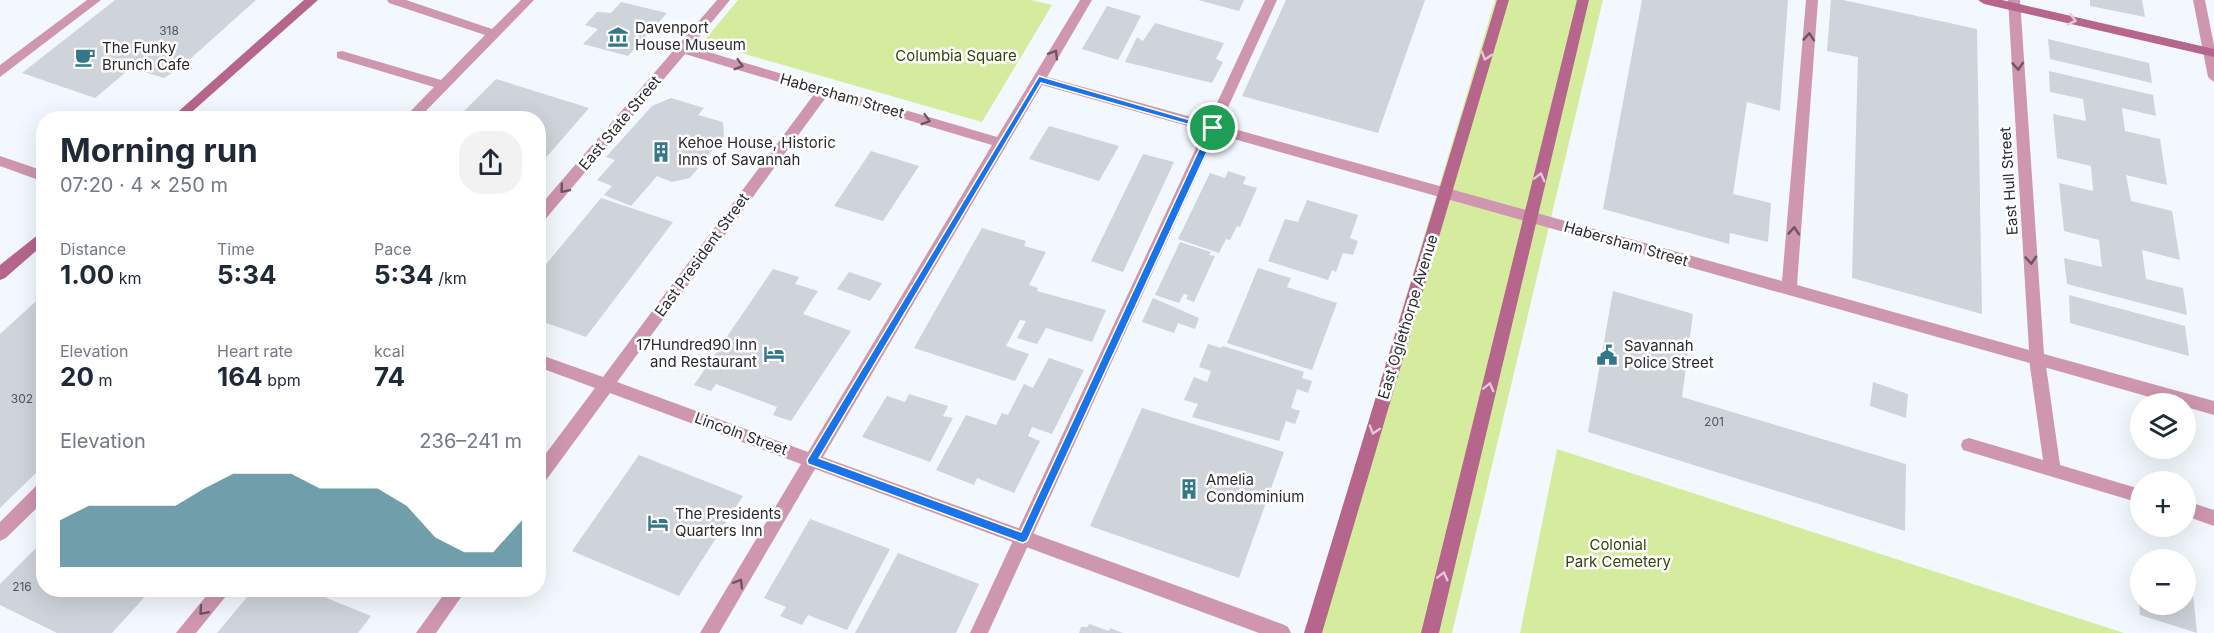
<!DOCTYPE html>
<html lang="en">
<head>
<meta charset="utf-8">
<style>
  body { margin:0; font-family:Inter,sans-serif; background:#f2f2f3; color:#1f2937; height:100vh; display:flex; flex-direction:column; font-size:22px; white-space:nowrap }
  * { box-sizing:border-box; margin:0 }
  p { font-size:20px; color:#747a83 }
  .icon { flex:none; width:33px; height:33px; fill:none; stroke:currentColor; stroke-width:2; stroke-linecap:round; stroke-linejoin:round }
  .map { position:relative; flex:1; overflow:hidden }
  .details { position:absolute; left:36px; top:111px; width:510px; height:486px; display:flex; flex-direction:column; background:#fff; border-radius:24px; box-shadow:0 6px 24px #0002 }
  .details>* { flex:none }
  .tools { position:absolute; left:2130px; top:393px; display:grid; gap:12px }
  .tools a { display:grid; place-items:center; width:66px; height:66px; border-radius:50%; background:#fff; box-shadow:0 6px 24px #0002; font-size:30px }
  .pin { position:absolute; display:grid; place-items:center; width:51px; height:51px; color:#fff; margin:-26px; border:3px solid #fff; border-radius:50%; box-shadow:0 2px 6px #0007 }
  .round { display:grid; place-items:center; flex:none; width:63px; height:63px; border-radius:24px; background:#f2f2f3 }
  .summary { display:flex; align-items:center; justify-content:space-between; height:102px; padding:0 24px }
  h1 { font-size:33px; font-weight:700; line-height:45px }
  .stats { display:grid; grid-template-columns:repeat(3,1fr); gap:9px; height:102px; padding:6px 24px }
  .stats div { display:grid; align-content:center }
  .stats b { font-size:26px; font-weight:700 }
  .stats small { font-size:16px; font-weight:400 }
  .stats p { font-size:16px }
  .chart { height:168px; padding:12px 24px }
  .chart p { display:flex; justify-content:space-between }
  .chart svg { width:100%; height:108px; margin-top:6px; fill:#347788; opacity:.7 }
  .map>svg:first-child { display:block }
  .green { fill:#d5ec9f }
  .building { fill:#cfd3da }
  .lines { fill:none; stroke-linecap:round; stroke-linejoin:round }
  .lane { fill:#ce96af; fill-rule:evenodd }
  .street { fill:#ce96af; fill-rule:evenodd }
  .secondary { fill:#b6658c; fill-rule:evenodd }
  .oneway { stroke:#e5c9d7 }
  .oneway2 { stroke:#6c5662 }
  .route { fill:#1a73e8; stroke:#fff; stroke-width:1.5; fill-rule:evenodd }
  .labels { text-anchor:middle; stroke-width:5; stroke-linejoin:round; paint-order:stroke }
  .number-label { font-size:12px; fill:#535559 }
  .poi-label { font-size:15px; fill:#2a2b2e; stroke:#fff; text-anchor:start }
  .park-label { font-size:15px; fill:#364306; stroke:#fff }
  .street-label { font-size:15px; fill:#2a2b2e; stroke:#fff }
</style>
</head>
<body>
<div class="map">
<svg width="2214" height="633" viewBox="0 0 2214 633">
  <rect width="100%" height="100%" fill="#f3f7fe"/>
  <path class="green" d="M738,0H1031L1052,5L982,122L703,42Z
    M1495,0H1603L1452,633H1305Z
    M1557,449L2124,633H1520Z"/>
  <path class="building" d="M115,0H256L180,68L164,78L131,68L95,98L22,73Z
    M1198,0H1244L1239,11Z
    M1286,0H1425L1378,133L1242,96Z
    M1642,0H1788L1780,111L1747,102L1733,194L1771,203L1768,242L1730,233L1729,244L1603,209Z
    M1831,0H1843L1977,29L1982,314L1852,278L1858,57L1827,51Z
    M2090,0H2142L2145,17L2090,6Z
    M621,2L667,13L628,56L583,44L598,29L585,25L597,12L611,13Z
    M1107,6L1141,16L1118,60L1082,49Z
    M1155,23L1224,43L1216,59L1223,62L1212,83L1125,62L1137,37L1143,41Z
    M2048,39L2149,63L2152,83L2050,59Z
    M2049,71L2153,95L2156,116L2122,108L2125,131L2160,139L2167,185L2126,175L2131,201L2172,211L2180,260L2142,250L2146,279L2183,288L2187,315L2067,284L2064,258L2102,267L2099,240L2064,231L2059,183L2093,191L2091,166L2057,158L2053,114L2086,121L2083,99L2050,92Z
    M496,79L589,108L538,167V118H457Z
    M671,98L704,108L698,115L723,122L724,136L690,178L672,182L657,176L631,206L604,195L612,186L597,180L615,160L606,157L652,106Z
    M1049,126L1119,146L1099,181L1029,159Z
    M871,151L919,166L883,221L834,206Z
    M1143,154L1174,162L1123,272L1091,261Z
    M1228,171L1246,177L1243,184L1257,188L1240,227L1237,226L1230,240L1226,239L1219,253L1178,239L1210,173L1225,178Z
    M601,198L673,222L586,337L538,320V274Z
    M1307,200L1358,215L1350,238L1358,241L1353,255L1343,253L1336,272L1332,270L1328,280L1268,261L1285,219L1298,222Z
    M982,228L1026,241L1024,246L1046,252L1029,285L1038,288L1037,291L1106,310L1092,342L1046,328L1037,344L1017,338L1026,321L1020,320L1006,346L1029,354L1015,381L914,348Z
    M1180,242L1211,252L1209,255L1215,256L1194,302L1186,299L1188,295L1184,294L1179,303L1155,295Z
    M1258,268L1291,278L1287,287L1337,303L1312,370L1227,343Z
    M773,269L799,277L795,284L818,291L803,314L851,331L791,421L773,415L777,407L716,384L711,391L694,385Z
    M849,272L882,283L870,301L837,289Z
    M1613,291L1693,314L1682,397L1906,464L1905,531L1588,432Z
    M44,294V465L0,508V334Z
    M2069,295L2185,326L2189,356L2070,323Z
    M1153,298L1199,318L1195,329L1178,323L1174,333L1142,322Z
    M1208,344L1221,348L1223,346L1304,372L1302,378L1312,381L1308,393L1297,389L1291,408L1300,411L1295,424L1286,421L1279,441L1192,417L1198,404L1184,400L1194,377L1207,382L1211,371L1199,367Z
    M1049,358L1084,370L1052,434L1032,427L1028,436L1040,441L1014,493L977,478L974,485L936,470L966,415L996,425L1002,413L1008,415L1024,384L1033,388Z
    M1873,382L1908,394L1906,418L1870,406Z
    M909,394L948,406L943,416L953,418L930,462L862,437L887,396L905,402Z
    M1142,408L1284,452L1239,578L1090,526Z
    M639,455L743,496L679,596L572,551Z
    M810,519L890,549L847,630L808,615L802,625L780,616L786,607L764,598Z
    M44,540V590H151L112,633H57L0,605V584Z
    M898,553L979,584L956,633H855Z
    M2136,577L2140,579V604H2186V592L2193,595L2197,633L2140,615Z
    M253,590H307L371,616L358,633H217Z
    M1089,624L1109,631L1110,628L1123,633H1079L1081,627H1088Z"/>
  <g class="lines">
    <path class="lane" d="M87,0H101L0,77V65Z
      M387,0H406L492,29L521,0H534L419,118H404L434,87L337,58V52L342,51L441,80L485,35L389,3Z
      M1265,0H1277L988,633H970Z
      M2037,353L2042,354L2045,359L2060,465L2140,489V503L1963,450L1961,445L1963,440L1969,438L2043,460L2029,359L2032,354Z
      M44,482V501L6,538L0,541V522L38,484Z
      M2186,501L2214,510V526L2186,516Z"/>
    <path class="street" d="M717,0H730L691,47L997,137L1080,0H1092L1047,77L1782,281L1806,0H1818L1797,285L2029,350L2008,0H2020L2044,354L2214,401V415L2186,407V404H2174L2037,365L1042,85L823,457L1282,624L1288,627L1291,633H1259L815,469L719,633H700L801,464L610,393L544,483L538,485V464L595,388L538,367V354L603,377L815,93L685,54L543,222L538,223V208ZM827,96L992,145L808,452L617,382Z
      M2193,0H2205L2214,45V82L2208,77Z
      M0,156L44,171V182L0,166Z
      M211,590H231L196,633H176Z
      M447,590H466L436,633H416Z"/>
    <path class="secondary" d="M304,0H318L185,118H171Z
      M1497,0H1509L1322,633H1304Z
      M1577,0H1589L1439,633H1421Z
      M1978,0H2002L2214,49V57L1984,4Z
      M44,230V244L5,278L0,280V265Z"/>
  </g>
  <defs><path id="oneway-chevron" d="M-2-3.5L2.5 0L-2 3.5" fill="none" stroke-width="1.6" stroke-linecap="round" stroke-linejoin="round" transform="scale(1.5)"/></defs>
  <g class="oneway">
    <use href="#oneway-chevron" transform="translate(2072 20) rotate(13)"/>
    <use href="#oneway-chevron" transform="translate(1486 56) rotate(107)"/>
    <use href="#oneway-chevron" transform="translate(1540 177) rotate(-76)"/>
    <use href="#oneway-chevron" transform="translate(1489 387) rotate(-76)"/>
    <use href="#oneway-chevron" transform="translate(1374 430) rotate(107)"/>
    <use href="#oneway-chevron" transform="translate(1443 576) rotate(-76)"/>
  </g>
  <g class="oneway2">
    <use href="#oneway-chevron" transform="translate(1809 37) rotate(-86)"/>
    <use href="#oneway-chevron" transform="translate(1054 54) rotate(-59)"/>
    <use href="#oneway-chevron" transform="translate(739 65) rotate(16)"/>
    <use href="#oneway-chevron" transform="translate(2018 66) rotate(86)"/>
    <use href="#oneway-chevron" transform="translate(926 120) rotate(16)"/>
    <use href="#oneway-chevron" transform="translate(564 189) rotate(130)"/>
    <use href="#oneway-chevron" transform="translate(1794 231) rotate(-86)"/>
    <use href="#oneway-chevron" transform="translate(2031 260) rotate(86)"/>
    <use href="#oneway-chevron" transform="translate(739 583) rotate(-59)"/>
    <use href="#oneway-chevron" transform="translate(203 611) rotate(131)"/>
  </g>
  <path class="route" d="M1039,76L1218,128L1027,541L1023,543L808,464L807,460ZM1041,83L1208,130L1021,532L819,458Z"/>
  <defs>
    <g id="museum-bare" transform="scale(1.62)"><path d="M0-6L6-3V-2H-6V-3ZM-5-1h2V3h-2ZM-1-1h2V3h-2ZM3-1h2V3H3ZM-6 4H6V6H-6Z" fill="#347788" stroke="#fff" stroke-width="2.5" paint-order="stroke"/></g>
    <g id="cafe-bare" transform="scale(1.62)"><path d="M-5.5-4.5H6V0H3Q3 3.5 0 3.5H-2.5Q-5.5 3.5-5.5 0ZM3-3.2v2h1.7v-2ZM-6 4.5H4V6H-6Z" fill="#347788" stroke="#fff" stroke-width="2.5" paint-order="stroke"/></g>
    <g id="building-bare" transform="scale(1.62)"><path d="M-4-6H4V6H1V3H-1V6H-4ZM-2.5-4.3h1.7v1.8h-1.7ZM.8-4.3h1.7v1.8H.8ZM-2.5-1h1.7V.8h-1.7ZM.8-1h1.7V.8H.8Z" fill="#347788" stroke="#fff" stroke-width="2.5" paint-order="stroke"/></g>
    <g id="hotel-bare" transform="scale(1.62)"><path d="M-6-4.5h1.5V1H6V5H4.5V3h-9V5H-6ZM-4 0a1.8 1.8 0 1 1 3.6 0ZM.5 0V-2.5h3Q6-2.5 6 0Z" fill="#347788" stroke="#fff" stroke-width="2.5" paint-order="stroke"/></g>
    <g id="civic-bare" transform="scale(1.62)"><path d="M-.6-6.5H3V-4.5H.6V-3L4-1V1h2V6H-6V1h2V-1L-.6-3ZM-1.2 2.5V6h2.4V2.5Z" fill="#347788" stroke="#fff" stroke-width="2.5" paint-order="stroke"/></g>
  </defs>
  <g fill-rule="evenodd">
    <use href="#museum-bare" x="618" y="37"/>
    <use href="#cafe-bare" x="85" y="57"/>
    <use href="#building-bare" x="661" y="152"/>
    <use href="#hotel-bare" x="774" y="354"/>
    <use href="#civic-bare" x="1607" y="355"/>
    <use href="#building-bare" x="1189" y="489"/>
    <use href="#hotel-bare" x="658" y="523"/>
  </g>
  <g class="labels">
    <g class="number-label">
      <text x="169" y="35">318</text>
      <text x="22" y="403">302</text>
      <text x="1714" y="426">201</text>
      <text x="22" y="591">216</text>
    </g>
    <g class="poi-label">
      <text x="635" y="33">Davenport<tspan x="635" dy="17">House Museum</tspan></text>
      <text x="102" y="53">The Funky<tspan x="102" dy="17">Brunch Cafe</tspan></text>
      <text x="678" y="148">Kehoe House, Historic<tspan x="678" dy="17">Inns of Savannah</tspan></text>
      <text x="757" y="350" text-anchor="end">17Hundred90 Inn<tspan x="757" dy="17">and Restaurant</tspan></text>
      <text x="1624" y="351">Savannah<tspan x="1624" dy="17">Police Street</tspan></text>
      <text x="1206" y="485">Amelia<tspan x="1206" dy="17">Condominium</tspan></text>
      <text x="675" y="519">The Presidents<tspan x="675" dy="17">Quarters Inn</tspan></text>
    </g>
    <g class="park-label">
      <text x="956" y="61">Columbia Square</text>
      <text x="1618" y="550">Colonial<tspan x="1618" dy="17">Park Cemetery</tspan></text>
    </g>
    <g class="street-label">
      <text transform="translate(842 96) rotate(16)" y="5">Habersham Street</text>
      <text transform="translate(620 123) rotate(-50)" y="5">East State Street</text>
      <text transform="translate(2009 181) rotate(-94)" y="5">East Hull Street</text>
      <text transform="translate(1626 244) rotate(16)" y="5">Habersham Street</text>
      <text transform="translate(702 255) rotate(-54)" y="5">East President Street</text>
      <text transform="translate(1408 317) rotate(-73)" y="5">East Oglethorpe Avenue</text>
      <text transform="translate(741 434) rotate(20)" y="5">Lincoln Street</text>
    </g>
  </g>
</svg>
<div class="tools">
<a><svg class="icon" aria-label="layers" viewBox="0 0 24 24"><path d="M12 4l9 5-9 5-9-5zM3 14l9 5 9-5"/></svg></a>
<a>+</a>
<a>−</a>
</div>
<div class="pin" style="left:1213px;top:128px;background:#1e9e55"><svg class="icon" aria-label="arrive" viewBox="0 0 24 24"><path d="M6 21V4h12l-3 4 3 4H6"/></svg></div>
<section class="details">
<div class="summary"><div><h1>Morning run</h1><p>07:20 · 4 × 250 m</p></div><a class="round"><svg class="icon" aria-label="share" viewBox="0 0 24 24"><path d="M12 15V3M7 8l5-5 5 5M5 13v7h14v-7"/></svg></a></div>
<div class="stats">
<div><p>Distance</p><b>1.00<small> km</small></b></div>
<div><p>Time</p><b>5:34</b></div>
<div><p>Pace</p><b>5:34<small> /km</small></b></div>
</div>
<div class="stats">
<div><p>Elevation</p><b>20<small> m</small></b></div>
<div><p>Heart rate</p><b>164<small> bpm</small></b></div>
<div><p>kcal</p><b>74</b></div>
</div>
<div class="chart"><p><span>Elevation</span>236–241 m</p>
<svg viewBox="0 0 160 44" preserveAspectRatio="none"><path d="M0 44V25L10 19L20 19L30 19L40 19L50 12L60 6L70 6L80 6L90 12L100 12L110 12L120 19L130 32L140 38L150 38L160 25V44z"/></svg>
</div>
</section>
</div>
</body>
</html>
